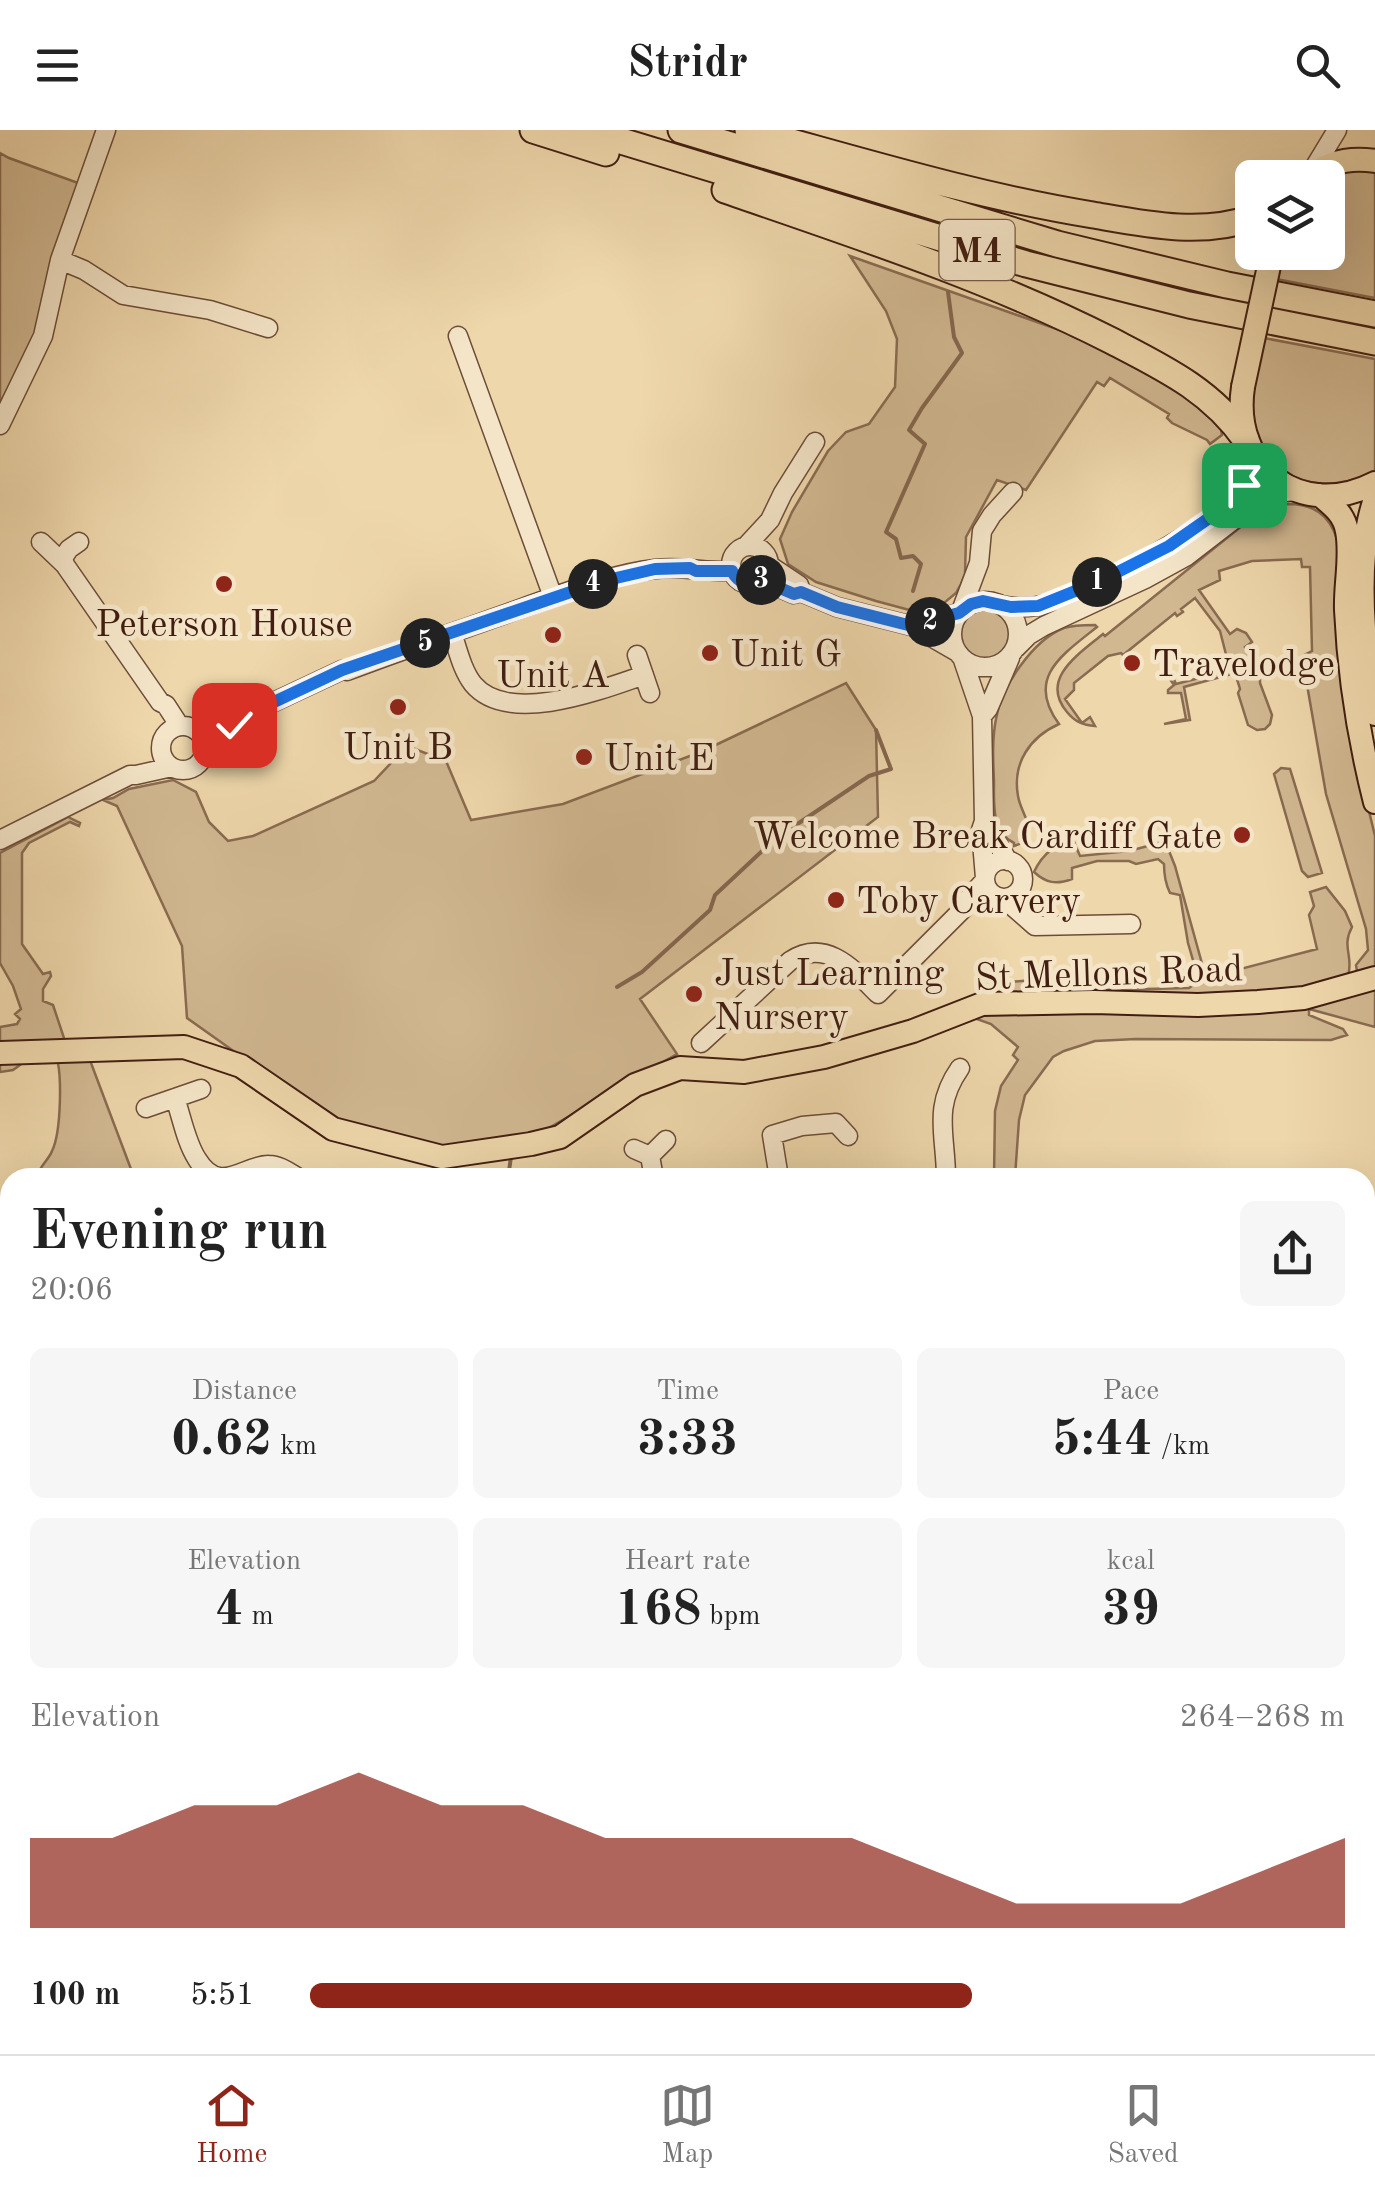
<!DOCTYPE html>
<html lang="en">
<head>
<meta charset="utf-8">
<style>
  body { margin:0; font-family:"Old Standard TT",serif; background:#f6f6f6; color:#222; height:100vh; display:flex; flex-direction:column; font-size:38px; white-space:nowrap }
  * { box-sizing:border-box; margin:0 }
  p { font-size:32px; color:#767676 }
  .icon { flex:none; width:55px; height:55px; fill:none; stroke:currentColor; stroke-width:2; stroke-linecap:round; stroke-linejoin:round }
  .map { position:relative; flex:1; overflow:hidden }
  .side { position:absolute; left:0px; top:1038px; width:1375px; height:888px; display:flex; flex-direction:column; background:#fff; border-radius:30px 30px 0 0; box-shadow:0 10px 40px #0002 }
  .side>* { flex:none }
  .tools { position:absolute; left:1235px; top:30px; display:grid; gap:20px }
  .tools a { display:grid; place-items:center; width:110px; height:110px; border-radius:15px; background:#fff; box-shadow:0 10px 40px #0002; font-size:50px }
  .pin { position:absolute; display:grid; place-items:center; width:85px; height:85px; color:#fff; margin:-42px; border-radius:20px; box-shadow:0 5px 15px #0006 }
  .km { position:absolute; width:50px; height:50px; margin:-25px; border-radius:50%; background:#222; color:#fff; font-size:28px; line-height:50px; text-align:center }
  .round { display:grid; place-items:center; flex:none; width:105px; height:105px; border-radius:15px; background:#f6f6f6 }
  .overview { display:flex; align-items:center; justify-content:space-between; height:170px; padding:0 30px }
  h1 { font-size:55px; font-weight:800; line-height:75px }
  .figures { display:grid; grid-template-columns:repeat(3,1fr); gap:15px; height:170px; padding:10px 30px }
  .figures div { display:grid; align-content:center; border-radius:15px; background:#f6f6f6; text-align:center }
  .figures b { font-size:50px; font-weight:800 }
  .figures small { font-size:28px; font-weight:400 }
  .figures p { font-size:28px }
  .chart { height:280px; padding:20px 30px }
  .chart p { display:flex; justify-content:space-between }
  .chart svg { width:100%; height:180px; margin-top:10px; fill:#8f2418; opacity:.7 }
  ul { padding:0 30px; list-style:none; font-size:32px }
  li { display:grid; grid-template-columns:160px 120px 1fr; align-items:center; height:75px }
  li i { height:25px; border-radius:12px; background:#8f2418 }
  header { display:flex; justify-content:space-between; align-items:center; height:130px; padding:0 30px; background:#fff; font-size:45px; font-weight:800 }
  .tabs { display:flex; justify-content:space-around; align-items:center; height:140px; border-top:2px solid #e0e0e0; background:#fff; font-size:28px; color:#767676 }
  .tabs a { display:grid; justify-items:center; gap:5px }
  .tabs .on { color:#8f2418 }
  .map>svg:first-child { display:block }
  .green { fill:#d1b891; stroke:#896b51; stroke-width:2.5 }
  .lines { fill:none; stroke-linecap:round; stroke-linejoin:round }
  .stream { stroke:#85674e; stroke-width:4 }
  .minor-casing { stroke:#6c4c38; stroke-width:21 }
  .major-casing { stroke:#411e11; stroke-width:26 }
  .highway-casing { stroke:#411e11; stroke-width:29 }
  .minor { stroke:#f4e5c8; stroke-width:18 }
  .major { stroke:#eed7ab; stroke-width:22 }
  .highway { stroke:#eed7ab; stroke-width:25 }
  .major-bridge-casing { stroke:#411e11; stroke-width:26; stroke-linecap:butt }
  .major-bridge { stroke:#eed7ab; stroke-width:22 }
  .route-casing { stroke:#fff; stroke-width:20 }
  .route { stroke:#1a73e8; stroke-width:12 }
  .poi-dot { fill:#8f2418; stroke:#f4e5c8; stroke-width:4 }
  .labels { text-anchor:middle; stroke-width:9; stroke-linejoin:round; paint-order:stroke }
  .shield { fill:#f4e5c8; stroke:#775a48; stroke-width:2.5 }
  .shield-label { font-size:35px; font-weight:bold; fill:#411e11 }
  .poi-label { font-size:38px; fill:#411e11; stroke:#f4e5c8; text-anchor:start }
  .street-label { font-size:38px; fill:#411e11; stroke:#f4e5c8 }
</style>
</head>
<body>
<header><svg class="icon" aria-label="menu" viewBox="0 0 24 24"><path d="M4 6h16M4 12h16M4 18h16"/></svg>Stridr<svg class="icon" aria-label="search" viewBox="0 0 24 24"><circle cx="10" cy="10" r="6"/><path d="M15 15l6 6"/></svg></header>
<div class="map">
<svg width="1375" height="1924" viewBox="0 0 1375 1924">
  <rect width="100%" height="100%" fill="#eed7ab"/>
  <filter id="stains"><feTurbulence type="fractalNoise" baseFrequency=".002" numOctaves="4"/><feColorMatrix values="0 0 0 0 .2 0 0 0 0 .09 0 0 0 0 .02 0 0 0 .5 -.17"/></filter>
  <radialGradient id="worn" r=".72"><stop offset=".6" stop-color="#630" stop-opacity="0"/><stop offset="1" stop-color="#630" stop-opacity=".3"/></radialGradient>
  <path class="green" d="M0,23L9,28L81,54L46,184L0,286Z
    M1351,39L1375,40V168L1276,149L1282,123L1328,122V48Z
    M850,126L1102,215L1188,261L1220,293L1222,305L1210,314L1207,310L1172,293L1167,288L1169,284L1110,248L1104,256L1097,252L1026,360L997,350L966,407L965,444L961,454L956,463L938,478L930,481H913L876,471L816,452L788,434L780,409L792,382L828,321L846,302L869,294L895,257L897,209L886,181Z
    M1264,208L1375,229V341C1325,367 1266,353 1252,293C1247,270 1259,231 1264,208Z
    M1288,374C1313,374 1329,384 1337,409L1367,673L1375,706V841L1361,844L1357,841L1356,835L1368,820L1366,799L1326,664L1302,526L1312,521L1310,437H1302L1301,429L1252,431L1219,441L1220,450L1199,460L1230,504L1237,499L1246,503L1252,512L1245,517L1260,536V553L1272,585L1270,594L1265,599L1257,600L1248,595L1238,563L1240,559L1235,543L1184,557L1190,590L1164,594L1186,589L1181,563H1168V560L1174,555L1170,549L1173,547L1176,554L1230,540L1220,501L1195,468L1181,479L1183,482L1177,486L1175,483L1123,525L1121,523L1108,526L1074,553V560L1065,569L1082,593L1090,587L1095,596C1083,595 1075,592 1067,582C1039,549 1079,524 1103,504L1105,506L1253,387L1259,384L1265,386L1274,382L1275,376Z
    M957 505a28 28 0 1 1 56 0a28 28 0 1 1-56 0Z
    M1095,495L1097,497C1062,525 1025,548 1059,594C1030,607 1012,633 1018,666C1021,684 1035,695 1025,712L1014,716V713C991,702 994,673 994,651C993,630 992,609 996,589C1001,557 1033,510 1064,498C1073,495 1085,495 1095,495Z
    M846,553L876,600L878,687L640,869L677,924L533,1007L444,1020L336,994L187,888L182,816L117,676L103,670L113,668L129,659L173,650L196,662L209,692L228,711L253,706L374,651L407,616L446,631L471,690L563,674L703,621Z
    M1281,638L1290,639L1322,743L1308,747L1302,741L1274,644Z
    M68,687L80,693L79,696L70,692L29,713L22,723V814L43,844L50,842L51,846L43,859V871L53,875L67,917L19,929L20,935L13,940L0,942V897L17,894L20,889L15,884L21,879L13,856L0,833V723Z
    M1074,712L1080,726L1129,721L1159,713L1167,716L1175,736L1206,848L1317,819L1309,785L1314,776L1310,762L1326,757L1345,781L1352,797C1341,817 1354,826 1348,846L1295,862L1013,871L1010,852L1044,849L1072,857L1081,846L1086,858L1089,856L1102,860L1189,858L1199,851L1188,813L1180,765L1170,763C1165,753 1164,745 1164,734L1158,729L1136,734L1129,731H1097L1072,738V749C1056,755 1046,753 1034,742C1042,725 1055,713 1074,712Z
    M1375,854V897L1309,879V885L1343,899L1347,905L1331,910L1136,909L1095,911L1064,921L1053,927L1025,965L1019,990L1015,1047H994L995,981L1001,956L1018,930L1013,925L1018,917L991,894L974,888L977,879L1045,877Z
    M55,923L88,925L134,1047H78L75,1043L39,1042C42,1034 49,1029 52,1021C61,1003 63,941 55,923Z
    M198,1915H536L543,1924H195V1917Z"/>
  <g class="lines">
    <path class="stream" d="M913,461L921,434L913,426L901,428L896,409L886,402L925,314L909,300L922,278L962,223L954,207L948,162
      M617,857L642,842L710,780L715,765L775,709L869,646L891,639L876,600
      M508,1048L511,1027
      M371,1915L372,1924H375"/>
    <g class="minor-casing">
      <path id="minor" d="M1311,43L1337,0
        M60,130L84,140L123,165L210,180L268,198
        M458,206L553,467
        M0,295L43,206L60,130L106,0
        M41,412L65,435L160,572L166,575L179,595
        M746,416L770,390L783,363L815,312
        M731 435a19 19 0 1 1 38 0a19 19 0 1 1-38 0Z
        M65,435L63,428L69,419L79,412
        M769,435L799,455L801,462
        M761,450L794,464L801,462L837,477L912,496L957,522
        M952 504a33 33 0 1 1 66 0a33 33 0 1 1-66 0Z
        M1001,475C1015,478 1032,478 1046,474C1097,459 1212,399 1243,357C1251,345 1251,334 1251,320
        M961,481L979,433L982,401L992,385L1013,362
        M912,496L959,483
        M452,503C458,520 462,540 473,554C508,596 601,560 644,545
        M1016,518L1029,505L1044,496L1145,449L1187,426L1262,368L1274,363L1297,361
        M637,525L650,563
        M963,530L982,586L984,691L981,700L985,748
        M982,586L988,579L1010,528
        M161 618a22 22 0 1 1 44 0a22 22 0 1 1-44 0Z
        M205,621C215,608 229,602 238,589L342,540L347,541C405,519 464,499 522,478C565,463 610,444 655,439C682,436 705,442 732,441
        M984,691L1008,731
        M0,710L130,645H136L172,637
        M985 749a19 19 0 1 1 38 0a19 19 0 1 1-38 0Z
        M1003,768L1035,796L1131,794
        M701,913L790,831C826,807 854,840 878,864L964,778L967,770L985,750
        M175,968L201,959
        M146,978L175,968C182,988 186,1012 197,1029C220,1067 245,1034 269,1035C280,1035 290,1043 299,1048
        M634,1019L650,1026L666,1010
        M650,1026L654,1048
        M779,1048L772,1005L802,996L836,993L848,1006
        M946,1048C946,1004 932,978 960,938
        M0,1090L10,1089
        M0,1214L10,1217
        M1365,1286H1375
        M0,1361L10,1364
        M1365,1704L1375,1717
        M0,1784L10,1780
        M45,1924L60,1915
        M598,1924L610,1915
        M807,1924L824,1915
        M939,1924L940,1915
        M1308,1924L1309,1921H1331L1337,1924"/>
    </g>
    <g class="major-casing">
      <path id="major" d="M1307,48C1327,32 1350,27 1375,31
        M1243,257C1231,338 1301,391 1375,353
        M1320,365C1333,376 1344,384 1347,401C1352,426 1345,454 1346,480C1349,545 1359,609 1375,672
        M1375,369C1354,430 1364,521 1375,584
        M0,923L184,917L241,936L333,999L442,1027L531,1014L560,1007L635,955L680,938L744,942L824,927L913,901L982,874L1094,872L1198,875L1258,872L1304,868L1375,848"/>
    </g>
    <g class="highway-casing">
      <path id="highway" d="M533,0L606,23
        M585,0L1026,134L1189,175L1375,212
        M681,0L1057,114L1227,155L1375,184
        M748,0C862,31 976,66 1093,85C1145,94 1201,106 1252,88
        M725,60C855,105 988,148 1112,211C1164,238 1211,260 1246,310"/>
    </g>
    <use href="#minor" class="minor"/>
    <use href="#major" class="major"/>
    <use href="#highway" class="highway"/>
    <g class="major-bridge-casing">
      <path id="major-bridge" d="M1243,257L1272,122"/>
    </g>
    <use href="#major-bridge" class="major-bridge"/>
  </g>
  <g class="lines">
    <g class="route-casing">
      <path id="route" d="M234,595L238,589L342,540L603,451L655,439L690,438L696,441H732C738,453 749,457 761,450L794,464L801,462L837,477L912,496L959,483L971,474L983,471L1011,477L1038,476L1100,451L1169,416L1212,386L1244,355"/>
    </g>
    <use href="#route" class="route"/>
  </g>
  <g class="poi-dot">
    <circle cx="224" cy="454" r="10"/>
    <circle cx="553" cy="505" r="10"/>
    <circle cx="710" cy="523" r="10"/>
    <circle cx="1132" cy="533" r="10"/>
    <circle cx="398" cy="577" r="10"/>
    <circle cx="584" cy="627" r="10"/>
    <circle cx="1242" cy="705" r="10"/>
    <circle cx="836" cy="770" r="10"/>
    <circle cx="694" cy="864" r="10"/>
  </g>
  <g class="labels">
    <rect class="shield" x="939.5" y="90" width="75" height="60" rx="8"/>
    <g class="shield-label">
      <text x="977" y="132">M4</text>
    </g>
    <g class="poi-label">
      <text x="224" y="506" text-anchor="middle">Peterson House</text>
      <text x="730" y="536">Unit G</text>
      <text x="1152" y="546">Travelodge</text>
      <text x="553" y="557" text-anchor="middle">Unit A</text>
      <text x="398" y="629" text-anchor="middle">Unit B</text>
      <text x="604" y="640">Unit E</text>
      <text x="1222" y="718" text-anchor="end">Welcome Break Cardiff Gate</text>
      <text x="856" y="783">Toby Carvery</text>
      <text x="714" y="855">Just Learning<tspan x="714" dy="44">Nursery</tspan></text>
    </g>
    <g class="street-label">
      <text transform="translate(1109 842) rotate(-2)" y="13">St Mellons Road</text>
    </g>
  </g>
  <rect width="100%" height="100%" filter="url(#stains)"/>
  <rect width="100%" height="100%" fill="url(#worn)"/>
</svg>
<div class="tools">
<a><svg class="icon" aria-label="layers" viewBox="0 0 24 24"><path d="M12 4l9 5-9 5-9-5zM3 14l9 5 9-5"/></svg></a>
</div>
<div class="pin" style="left:1244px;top:355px;background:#1e9e55"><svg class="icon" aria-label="arrive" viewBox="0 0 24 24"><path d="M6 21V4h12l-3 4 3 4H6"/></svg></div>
<div class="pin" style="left:234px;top:595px;background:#d93025"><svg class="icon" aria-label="check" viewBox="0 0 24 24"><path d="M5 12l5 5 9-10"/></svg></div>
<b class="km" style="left:1097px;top:452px">1</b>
<b class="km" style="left:930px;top:492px">2</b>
<b class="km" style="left:761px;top:450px">3</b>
<b class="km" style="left:593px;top:454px">4</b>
<b class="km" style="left:425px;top:513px">5</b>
<section class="side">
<div class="overview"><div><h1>Evening run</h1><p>20:06</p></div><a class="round"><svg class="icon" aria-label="share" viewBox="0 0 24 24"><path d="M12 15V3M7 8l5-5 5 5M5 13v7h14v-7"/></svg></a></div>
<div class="figures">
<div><p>Distance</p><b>0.62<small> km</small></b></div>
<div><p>Time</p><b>3:33</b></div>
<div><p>Pace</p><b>5:44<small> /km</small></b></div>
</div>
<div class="figures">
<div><p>Elevation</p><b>4<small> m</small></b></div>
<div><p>Heart rate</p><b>168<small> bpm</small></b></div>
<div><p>kcal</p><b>39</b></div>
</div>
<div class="chart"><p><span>Elevation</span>264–268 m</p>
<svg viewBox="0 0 160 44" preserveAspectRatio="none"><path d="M0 44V22L10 22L20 14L30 14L40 6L50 14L60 14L70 22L80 22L90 22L100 22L110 30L120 38L130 38L140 38L150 30L160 22V44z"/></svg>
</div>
<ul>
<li><b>100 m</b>5:51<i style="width:64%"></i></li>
</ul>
</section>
</div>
<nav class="tabs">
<a class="on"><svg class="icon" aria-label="home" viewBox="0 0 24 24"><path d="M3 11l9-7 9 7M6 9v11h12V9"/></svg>Home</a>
<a><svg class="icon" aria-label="map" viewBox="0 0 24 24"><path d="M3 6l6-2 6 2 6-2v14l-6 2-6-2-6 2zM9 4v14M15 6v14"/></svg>Map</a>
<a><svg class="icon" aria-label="saved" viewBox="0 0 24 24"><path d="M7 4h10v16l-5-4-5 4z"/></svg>Saved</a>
</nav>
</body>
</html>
